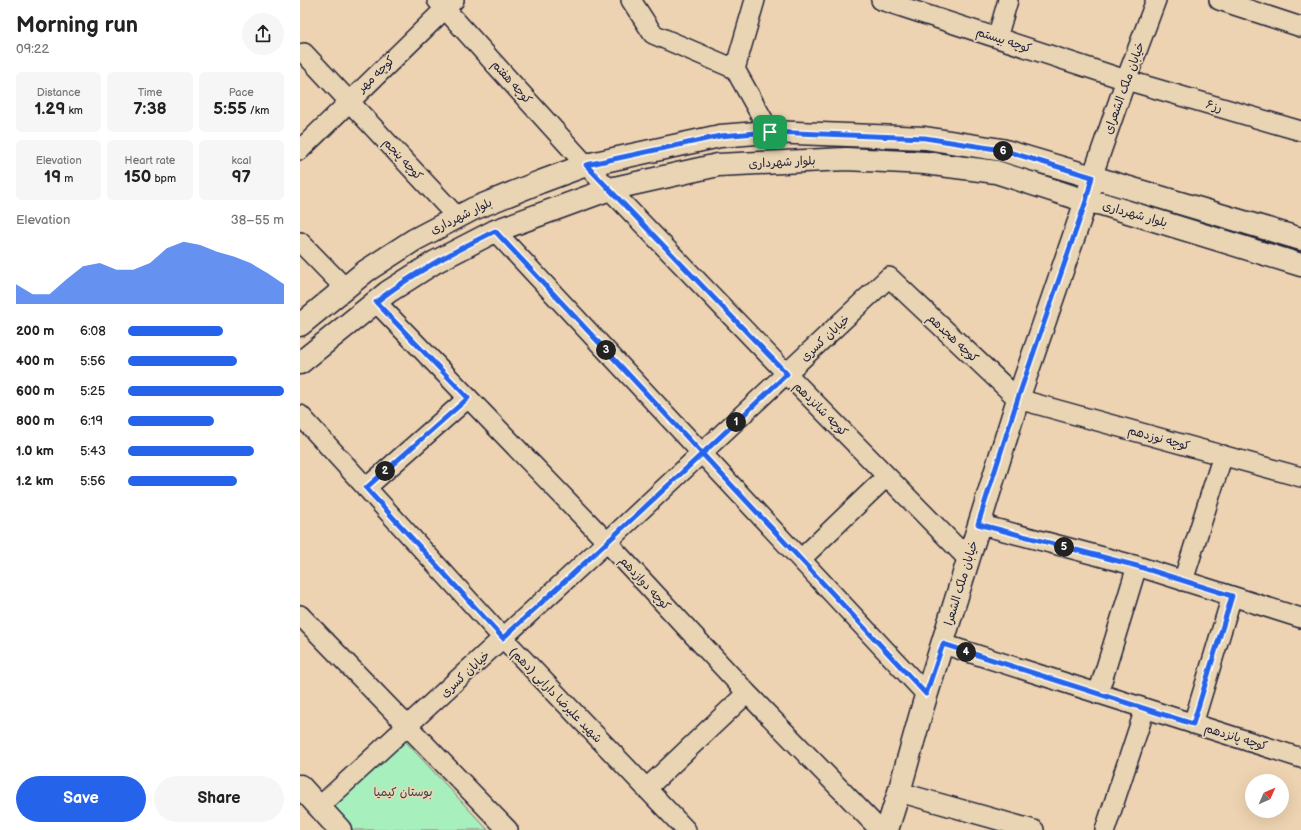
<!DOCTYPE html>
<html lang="en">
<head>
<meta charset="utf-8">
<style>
  body { margin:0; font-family:"Balsamiq Sans","Playpen Sans Arabic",sans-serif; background:#f6f6f6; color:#222; height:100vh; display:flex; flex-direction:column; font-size:15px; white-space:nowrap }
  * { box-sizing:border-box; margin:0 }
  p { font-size:13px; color:#767676 }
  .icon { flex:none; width:22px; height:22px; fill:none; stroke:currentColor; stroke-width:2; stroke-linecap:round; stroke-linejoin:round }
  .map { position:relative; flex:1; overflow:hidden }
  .side { display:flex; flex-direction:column; background:#fff; width:300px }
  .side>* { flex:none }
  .needle { width:26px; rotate:45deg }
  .fabs { position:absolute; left:945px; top:774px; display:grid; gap:8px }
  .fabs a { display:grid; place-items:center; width:44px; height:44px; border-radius:50%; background:#fff; box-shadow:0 4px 16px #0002; font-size:20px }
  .pin { position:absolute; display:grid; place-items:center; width:34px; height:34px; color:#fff; margin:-17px; border-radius:8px; box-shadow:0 2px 6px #0006 }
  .km { position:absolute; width:20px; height:20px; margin:-10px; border-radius:50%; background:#222; color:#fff; font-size:11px; line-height:20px; text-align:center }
  .round { display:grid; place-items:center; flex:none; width:42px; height:42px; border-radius:21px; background:#f6f6f6 }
  .summary { display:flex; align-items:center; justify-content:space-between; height:68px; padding:0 16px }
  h1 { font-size:22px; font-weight:700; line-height:30px }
  .metrics { display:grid; grid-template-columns:repeat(3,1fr); gap:6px; height:68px; padding:4px 16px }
  .metrics div { display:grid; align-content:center; border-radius:6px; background:#f6f6f6; text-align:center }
  .metrics b { font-size:17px; font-weight:700 }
  .metrics small { font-size:11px; font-weight:400 }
  .metrics p { font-size:11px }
  .chart { height:112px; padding:8px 16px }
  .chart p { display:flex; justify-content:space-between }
  .chart svg { width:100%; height:72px; margin-top:4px; fill:#2563eb; opacity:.7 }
  .button { display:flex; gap:8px; margin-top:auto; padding:8px 16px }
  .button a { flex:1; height:46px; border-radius:24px; background:#2563eb; color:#fff; font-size:16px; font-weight:700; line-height:46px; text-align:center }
  .button a+a { background:#f6f6f6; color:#222 }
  ul { padding:0 16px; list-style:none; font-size:13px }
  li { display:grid; grid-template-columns:64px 48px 1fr; align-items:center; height:30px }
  li i { height:10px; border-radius:5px; background:#2563eb }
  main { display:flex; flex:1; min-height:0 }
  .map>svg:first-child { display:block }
  .green { fill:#a7f0be; stroke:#64897c }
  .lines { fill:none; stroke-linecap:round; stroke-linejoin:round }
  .street-casing { stroke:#22223b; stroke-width:22 }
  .secondary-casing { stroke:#22223b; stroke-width:25 }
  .street { stroke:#e9d5b3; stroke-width:19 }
  .secondary { stroke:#e9d5b3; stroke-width:22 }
  .route-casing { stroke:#fff; stroke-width:8 }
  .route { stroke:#2563eb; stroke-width:5 }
  .labels { text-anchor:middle; stroke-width:3.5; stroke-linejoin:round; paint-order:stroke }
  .street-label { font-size:12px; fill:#22223b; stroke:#e9d5b3 }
  .park-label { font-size:12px; fill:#36414f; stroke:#e9d5b3 }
</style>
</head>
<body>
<main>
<section class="side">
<div class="summary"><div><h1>Morning run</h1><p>09:22</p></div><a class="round"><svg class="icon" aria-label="share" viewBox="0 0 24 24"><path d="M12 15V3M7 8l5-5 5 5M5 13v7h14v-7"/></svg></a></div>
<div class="metrics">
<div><p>Distance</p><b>1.29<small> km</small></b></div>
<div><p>Time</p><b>7:38</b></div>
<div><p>Pace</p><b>5:55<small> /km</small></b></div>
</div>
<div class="metrics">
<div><p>Elevation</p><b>19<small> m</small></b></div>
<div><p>Heart rate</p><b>150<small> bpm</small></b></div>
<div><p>kcal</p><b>97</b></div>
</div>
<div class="chart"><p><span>Elevation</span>38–55 m</p>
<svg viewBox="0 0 160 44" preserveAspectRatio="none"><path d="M0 44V32L10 38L20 38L30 29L40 21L50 19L60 23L70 23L80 19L90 10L100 6L110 8L120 12L130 15L140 19L150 25L160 32V44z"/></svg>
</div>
<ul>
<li><b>200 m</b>6:08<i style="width:61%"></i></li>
<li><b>400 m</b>5:56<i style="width:70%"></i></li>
<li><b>600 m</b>5:25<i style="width:100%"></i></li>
<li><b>800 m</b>6:19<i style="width:55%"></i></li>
<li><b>1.0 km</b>5:43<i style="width:81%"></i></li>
<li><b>1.2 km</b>5:56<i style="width:70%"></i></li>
</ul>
<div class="button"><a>Save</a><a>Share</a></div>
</section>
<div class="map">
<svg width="1001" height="830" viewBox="0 0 1001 830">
  <rect width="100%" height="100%" fill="#edd3b1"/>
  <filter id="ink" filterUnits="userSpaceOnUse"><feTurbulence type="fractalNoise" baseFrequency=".025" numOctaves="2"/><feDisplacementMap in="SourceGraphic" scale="8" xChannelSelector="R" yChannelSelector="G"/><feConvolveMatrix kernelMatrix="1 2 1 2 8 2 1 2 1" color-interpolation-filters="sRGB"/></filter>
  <g filter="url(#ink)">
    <path class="green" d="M105,741L188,830H49L29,809Z"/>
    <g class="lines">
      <g class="street-casing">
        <path id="street" d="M137,0L286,165L487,374L668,559
          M331,0L353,34L435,69L470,132
          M581,0L826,80L1001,131
          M919,0L1001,27
          M697,38L708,0
          M4,53L157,217
          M435,69L455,0
          M0,150L154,0
          M792,177L826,80L856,0
          M195,231L626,694
          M0,242L45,288
          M76,302L307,542L447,693L580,830
          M0,415L203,638L386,830
          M66,488L168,398
          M678,524L837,566L1001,618
          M501,559L587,476
          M883,581L923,455
          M0,615L208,830
          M643,644L1001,758
          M798,694L837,566
          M893,724L932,596
          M346,789L447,693
          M599,792L734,830
          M19,807L307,542L589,277L718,399L1001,477
          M805,830L845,709"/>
      </g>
      <g class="secondary-casing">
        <path id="secondary" d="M0,325L66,271L114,240L173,209L240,182L286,165L420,136L470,132L625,138L702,150L1001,239
          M0,363L88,292L135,262L195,231L310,189L418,165L546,159L625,163L696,172L786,201L802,204L1001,265
          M0,786L40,830
          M587,830L599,792L623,706L718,399L786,201L790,187"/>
      </g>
      <use href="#street" class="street"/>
      <use href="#secondary" class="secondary"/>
    </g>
  </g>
  <g class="lines" filter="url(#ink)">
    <g class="route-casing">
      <path id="route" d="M470,132L420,136L286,165L487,374C393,463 298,551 203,638L66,488L168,398L76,302C113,273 153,252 195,231C339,385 483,539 626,694L643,644L893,724L932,596L837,566L678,524L718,398L786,201L792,177L702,150L625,138L470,132"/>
    </g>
    <use href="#route" class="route"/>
  </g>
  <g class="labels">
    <g class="street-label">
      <text transform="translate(704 40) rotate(18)" y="4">کوچه بیستم</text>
      <text transform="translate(76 74) rotate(-44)" y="4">کوچه مهر</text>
      <text transform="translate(212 82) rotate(48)" y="4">کوچه هفتم</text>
      <text transform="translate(824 88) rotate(-70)" y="4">خیابان ملک الشعرای</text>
      <text transform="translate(914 106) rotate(16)" y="4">رز۶</text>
      <text transform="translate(103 159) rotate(47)" y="4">کوچه پنجم</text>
      <text transform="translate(482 162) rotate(-3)" y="4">بلوار شهرداری</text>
      <text transform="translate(835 214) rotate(16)" y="4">بلوار شهرداری</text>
      <text transform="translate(161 216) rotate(-26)" y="4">بلوار شهرداری</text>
      <text transform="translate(525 338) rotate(-43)" y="4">خیابان کسری</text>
      <text transform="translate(653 338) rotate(43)" y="4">کوچه هجدهم</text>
      <text transform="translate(521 409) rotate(45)" y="4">کوچه شانزدهم</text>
      <text transform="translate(859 438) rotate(15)" y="4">کوچه نوزدهم</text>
      <text transform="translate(345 583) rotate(47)" y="4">کوچه دوازدهم</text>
      <text transform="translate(661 583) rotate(-73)" y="4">خیابان ملک الشعرا</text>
      <text transform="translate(165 674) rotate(-43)" y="4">خیابان کسری</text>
      <text transform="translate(256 695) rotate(46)" y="4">شهید علیرضا دارابی (دهم)</text>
      <text transform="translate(936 737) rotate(17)" y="4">کوچه پانزدهم</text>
    </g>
    <g class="park-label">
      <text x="103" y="796">بوستان کیمیا</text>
    </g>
  </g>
</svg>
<div class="fabs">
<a><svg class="needle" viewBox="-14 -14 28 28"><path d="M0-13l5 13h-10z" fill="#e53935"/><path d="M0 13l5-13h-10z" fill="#767676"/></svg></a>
</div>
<div class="pin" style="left:470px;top:132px;background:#1e9e55"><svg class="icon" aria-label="arrive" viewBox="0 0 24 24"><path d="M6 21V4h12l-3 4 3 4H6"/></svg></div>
<b class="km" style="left:436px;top:422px">1</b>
<b class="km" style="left:85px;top:471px">2</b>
<b class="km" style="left:306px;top:350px">3</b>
<b class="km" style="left:666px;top:652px">4</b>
<b class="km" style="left:764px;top:547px">5</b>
<b class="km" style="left:703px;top:151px">6</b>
</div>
</main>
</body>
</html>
